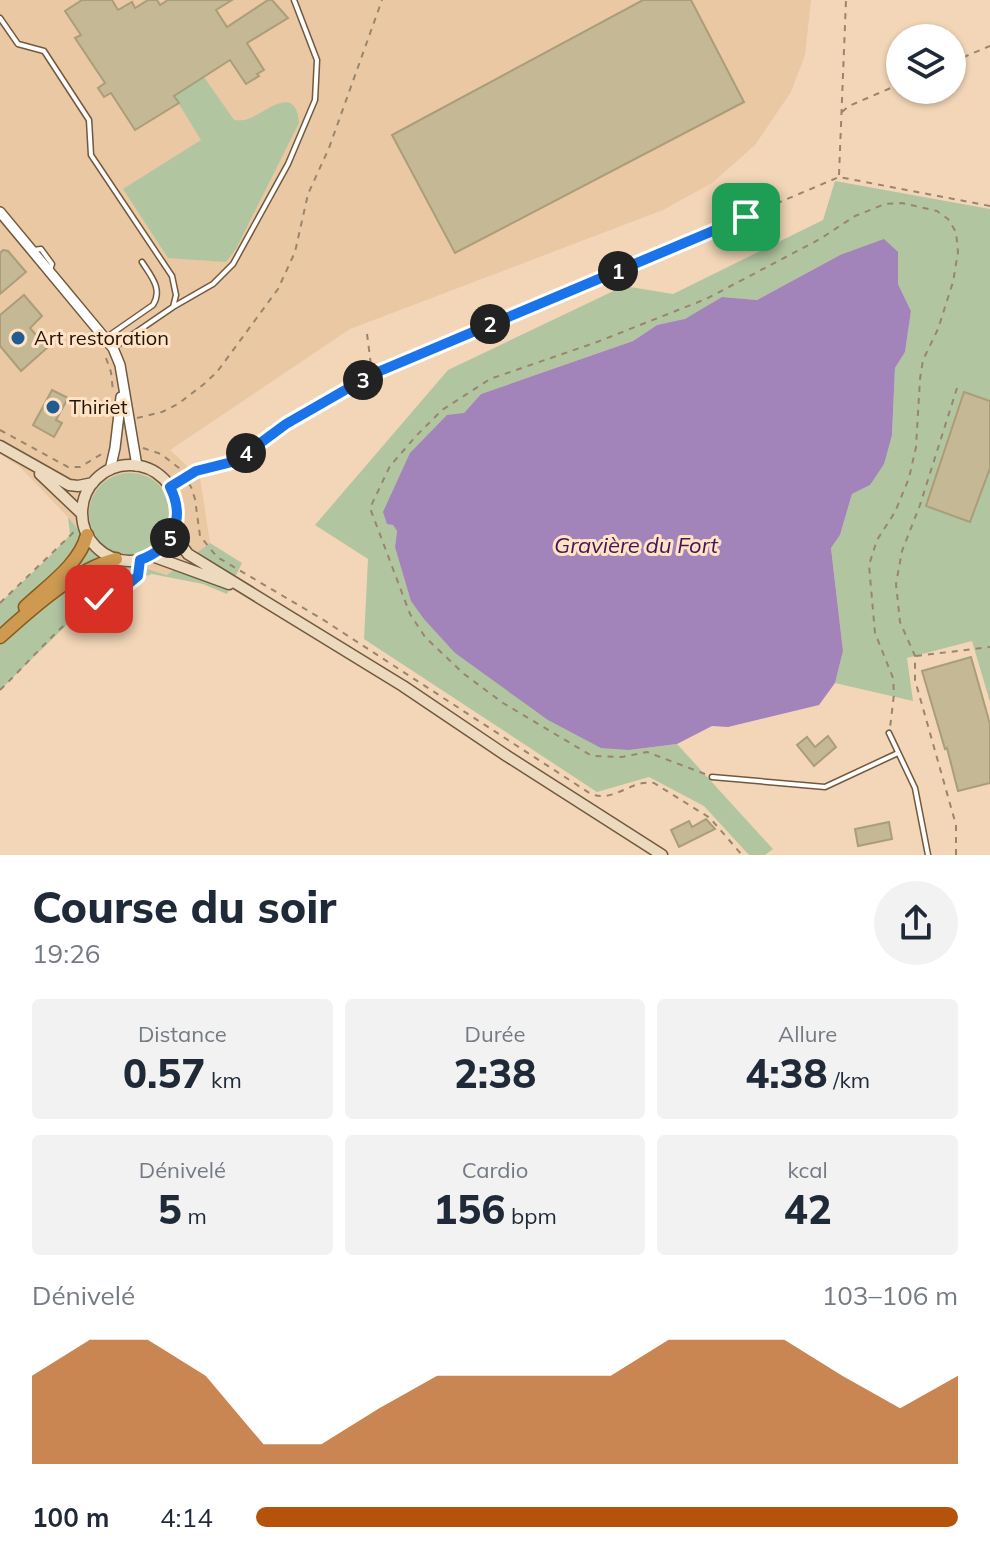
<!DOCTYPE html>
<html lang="fr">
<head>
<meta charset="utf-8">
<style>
  body { margin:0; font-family:Mulish,sans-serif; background:#f2f2f3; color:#1f2937; height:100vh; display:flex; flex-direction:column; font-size:30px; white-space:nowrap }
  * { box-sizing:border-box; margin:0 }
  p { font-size:26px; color:#747a83 }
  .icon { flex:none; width:44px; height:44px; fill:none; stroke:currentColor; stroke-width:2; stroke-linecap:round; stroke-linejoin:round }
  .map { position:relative; height:855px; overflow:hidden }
  .sheet { display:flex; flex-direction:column; background:#fff; flex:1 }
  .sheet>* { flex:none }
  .controls { position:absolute; left:886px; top:24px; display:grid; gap:16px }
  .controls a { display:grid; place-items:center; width:80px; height:80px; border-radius:50%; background:#fff; box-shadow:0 2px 6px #0004; font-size:40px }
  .pin { position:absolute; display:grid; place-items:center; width:68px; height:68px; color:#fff; margin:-34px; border-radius:16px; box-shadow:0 4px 12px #0006 }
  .km { position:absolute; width:40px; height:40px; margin:-20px; border-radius:50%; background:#222; color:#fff; font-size:22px; line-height:40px; text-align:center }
  .round { display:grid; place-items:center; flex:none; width:84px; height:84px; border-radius:42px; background:#f2f2f3 }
  .overview { display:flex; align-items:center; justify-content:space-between; height:136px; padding:0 32px }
  h1 { font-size:44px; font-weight:800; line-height:60px }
  .metrics { display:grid; grid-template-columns:repeat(3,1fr); gap:12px; height:136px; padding:8px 32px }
  .metrics div { display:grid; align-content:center; border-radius:8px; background:#f2f2f3; text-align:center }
  .metrics b { font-size:40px; font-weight:800 }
  .metrics small { font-size:22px; font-weight:400 }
  .metrics p { font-size:22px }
  .chart { height:224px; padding:16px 32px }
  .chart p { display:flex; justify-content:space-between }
  .chart svg { width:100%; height:144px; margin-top:8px; fill:#b45309; opacity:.7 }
  ul { padding:0 32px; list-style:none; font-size:26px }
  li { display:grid; grid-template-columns:128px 96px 1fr; align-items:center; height:60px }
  li i { height:20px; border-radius:10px; background:#b45309 }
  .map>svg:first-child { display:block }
  .built { fill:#e9c8a3 }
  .green { fill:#b2c5a1 }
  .water { fill:#a283ba }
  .building { fill:#c5b894; stroke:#aa9d79; stroke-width:2 }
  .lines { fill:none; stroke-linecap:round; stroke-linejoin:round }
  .service-casing { stroke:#71593e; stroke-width:7 }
  .tertiary-casing { stroke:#71593e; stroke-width:12 }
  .secondary-casing { stroke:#71593e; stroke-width:13 }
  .trunk-casing { stroke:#885b1c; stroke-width:15 }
  .path { stroke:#99856e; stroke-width:2; stroke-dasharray:6 6; stroke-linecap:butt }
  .service { stroke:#fff; stroke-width:4 }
  .tertiary { stroke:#fff; stroke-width:9 }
  .secondary { stroke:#ecd9be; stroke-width:10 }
  .trunk { stroke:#ce9a52; stroke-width:12 }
  .route-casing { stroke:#fff; stroke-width:16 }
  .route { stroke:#1a73e8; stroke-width:10 }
  .poi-dot { fill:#205b92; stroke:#ffe3c4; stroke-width:3 }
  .labels { text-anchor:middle; stroke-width:6; stroke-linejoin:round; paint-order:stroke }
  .poi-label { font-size:20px; fill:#1f150a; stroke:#ffe3c4; text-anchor:start }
  .water-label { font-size:22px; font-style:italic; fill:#41175a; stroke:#ffe3c4 }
</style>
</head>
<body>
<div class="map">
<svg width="990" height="855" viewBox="0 0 990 855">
  <rect width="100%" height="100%" fill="#f2d6b7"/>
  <path class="built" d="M0,0H811L805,55L791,92L755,145L712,183L663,210L350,329L170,450L200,478L210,543L168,575L98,554L68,517L20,467L0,454Z"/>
  <path class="green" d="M204,77L234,120C239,120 243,121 248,119C265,113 296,82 299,123L236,249L226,262L168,258L123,189L201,140L174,96Z
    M835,181L990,209V702L972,641L907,658L913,701L835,683L843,651L831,548L840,535L852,494L870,485L892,435L895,368L905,352L911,311L898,284V252L840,255L757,300L722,297L685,320L657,325L633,341L481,394L464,413L393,525L397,531L395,547L455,653L500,684L629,750L677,744L773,849L765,855H749L704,806L649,777L597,792L364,639L368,559L315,525L448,370L624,286L673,294L823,220Z
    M89 514a41 41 0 1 1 82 0a41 41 0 1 1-82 0Z
    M68,517L98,554L167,575L210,543L242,563L227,594L203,584L152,574L146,576L99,599L82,610L0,690V603L48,558L70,535Z"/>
  <path class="water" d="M884,239L898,252V284L911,311L905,352L895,368L892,435L884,464L870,485L852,494L840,535L831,548L843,651L835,683L819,705L728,727L712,726L677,744L629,750L601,748L548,720L455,653L424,619L411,601L395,547L397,531L393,525L387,524L383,512L410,453L447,415L464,413L481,394L633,341L657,325L685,319L722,297L757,300L840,255Z"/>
  <path class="building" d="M82,0H112L118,10L132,2L135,8L148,0H157L160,5L168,0H232L216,10L227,27L268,0H272L288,18L247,43L264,70L257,74L259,76L246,84L230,60L174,96L179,103L135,130L111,93L104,97L98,88L105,83L75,38L81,35L65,11Z
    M643,0H691L744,102L455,253L392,135Z
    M3,250L8,251L26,272L0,294V253Z
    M24,295L42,316L30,328L47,348L21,371L0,346V315Z
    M52,390L68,398L56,420L62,423L54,437L33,425Z
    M964,392L990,401V468L970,522L926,506Z
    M971,657L990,724V783L958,791L947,748L945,749L922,671Z
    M828,736L836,747L814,766L797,745L807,737L815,747Z
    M706,819L715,829L679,847L671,830L689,821L692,827Z
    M889,822L892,839L858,846L855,829Z"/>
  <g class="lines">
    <g class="service-casing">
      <path id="service" d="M0,18L18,44L44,51L89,120L91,155L172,276L176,295L173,307
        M33,250L41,249L52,264L50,270
        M107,337L153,305C163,289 151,276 142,262
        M113,348L173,307L213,284L233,264L288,164L315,100L317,60L294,0
        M889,733L915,788L928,855
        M712,777L825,787L898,753"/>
    </g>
    <g class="tertiary-casing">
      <path id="tertiary" d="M0,212L113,348L120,365L137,466
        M110,470L115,448L121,397"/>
    </g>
    <g class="secondary-casing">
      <path id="secondary" d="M0,446L69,485L78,486L93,483
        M82 513a48 48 0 1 1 96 0a48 48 0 1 1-96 0Z
        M40,474L82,514
        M173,534L188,554L403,686L507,756L662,855
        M152,556L229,584"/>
    </g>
    <g class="trunk-casing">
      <path id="trunk" d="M25,607C47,586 79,565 87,535
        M0,637C31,609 75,569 116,559"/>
    </g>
    <path class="path" d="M952,62L990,46
      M842,112L849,106L900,84
      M839,175L846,0
      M367,334L372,373
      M106,358L111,372L113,391
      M137,418L162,412L178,404L204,384L217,372L278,289L295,252L308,194L329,148L382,0
      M0,430L68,467H80L105,452
      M143,448L161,454L179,468L191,487L195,499L200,536L217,557L322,619L591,794C615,803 631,779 654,783L710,818L742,855
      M170,487L196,471L236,461L286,424L373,374L839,177L990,206
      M0,603L77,529
      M916,656L990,647
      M0,690C28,663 54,631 85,608C102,596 122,590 138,576L140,560
      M705,774L647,752L622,757L592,756L503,703L464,674L425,637L410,614L370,508L390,466L417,435L442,410L490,379L597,342L706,299L820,239L855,216L885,204L902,203L937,211L948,219L956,232L958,252L953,282L938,329L923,360L920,379L916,447L909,478L895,512L877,540L869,565L875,633L893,678L894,694L890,728
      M956,855V825L915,680V656L900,622L896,584L902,551L920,505L957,388"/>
    <use href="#service" class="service"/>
    <use href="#tertiary" class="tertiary"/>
    <use href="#secondary" class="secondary"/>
    <use href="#trunk" class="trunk"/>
  </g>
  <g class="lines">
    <g class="route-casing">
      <path id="route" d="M99,599L126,586L138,576L140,560C173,548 186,519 170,487L196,471L236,461L286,424L373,374L746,217"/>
    </g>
    <use href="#route" class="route"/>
  </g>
  <g class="poi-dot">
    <circle cx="18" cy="338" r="8"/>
    <circle cx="53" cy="407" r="8"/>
  </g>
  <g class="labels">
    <g class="poi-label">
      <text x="34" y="345">Art restoration</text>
      <text x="69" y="414">Thiriet</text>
    </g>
    <g class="water-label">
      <text x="636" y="553">Gravière du Fort</text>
    </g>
  </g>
</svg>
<div class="controls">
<a><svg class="icon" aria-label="layers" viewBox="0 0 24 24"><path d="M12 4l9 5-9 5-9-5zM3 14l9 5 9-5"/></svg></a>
</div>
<div class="pin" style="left:746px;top:217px;background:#1e9e55"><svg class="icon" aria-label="arrive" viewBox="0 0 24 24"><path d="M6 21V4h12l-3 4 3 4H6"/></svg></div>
<div class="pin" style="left:99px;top:599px;background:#d93025"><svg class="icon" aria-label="check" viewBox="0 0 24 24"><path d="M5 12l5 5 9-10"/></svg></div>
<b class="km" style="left:618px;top:271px">1</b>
<b class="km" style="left:490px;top:324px">2</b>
<b class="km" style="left:363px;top:380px">3</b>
<b class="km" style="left:246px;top:453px">4</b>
<b class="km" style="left:170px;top:538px">5</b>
</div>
<section class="sheet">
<div class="overview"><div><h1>Course du soir</h1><p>19:26</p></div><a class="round"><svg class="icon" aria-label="share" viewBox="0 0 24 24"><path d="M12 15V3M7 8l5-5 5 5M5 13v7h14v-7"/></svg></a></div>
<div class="metrics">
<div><p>Distance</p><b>0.57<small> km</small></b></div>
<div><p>Durée</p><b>2:38</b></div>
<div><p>Allure</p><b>4:38<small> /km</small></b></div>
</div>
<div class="metrics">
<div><p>Dénivelé</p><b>5<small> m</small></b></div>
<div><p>Cardio</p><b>156<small> bpm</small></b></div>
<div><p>kcal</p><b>42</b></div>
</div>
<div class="chart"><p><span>Dénivelé</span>103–106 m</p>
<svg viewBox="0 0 160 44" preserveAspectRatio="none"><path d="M0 44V17L10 6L20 6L30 17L40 38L50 38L60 27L70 17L80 17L90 17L100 17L110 6L120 6L130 6L140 17L150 27L160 17V44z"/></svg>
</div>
<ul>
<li><b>100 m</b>4:14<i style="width:100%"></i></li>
</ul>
</section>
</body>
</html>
